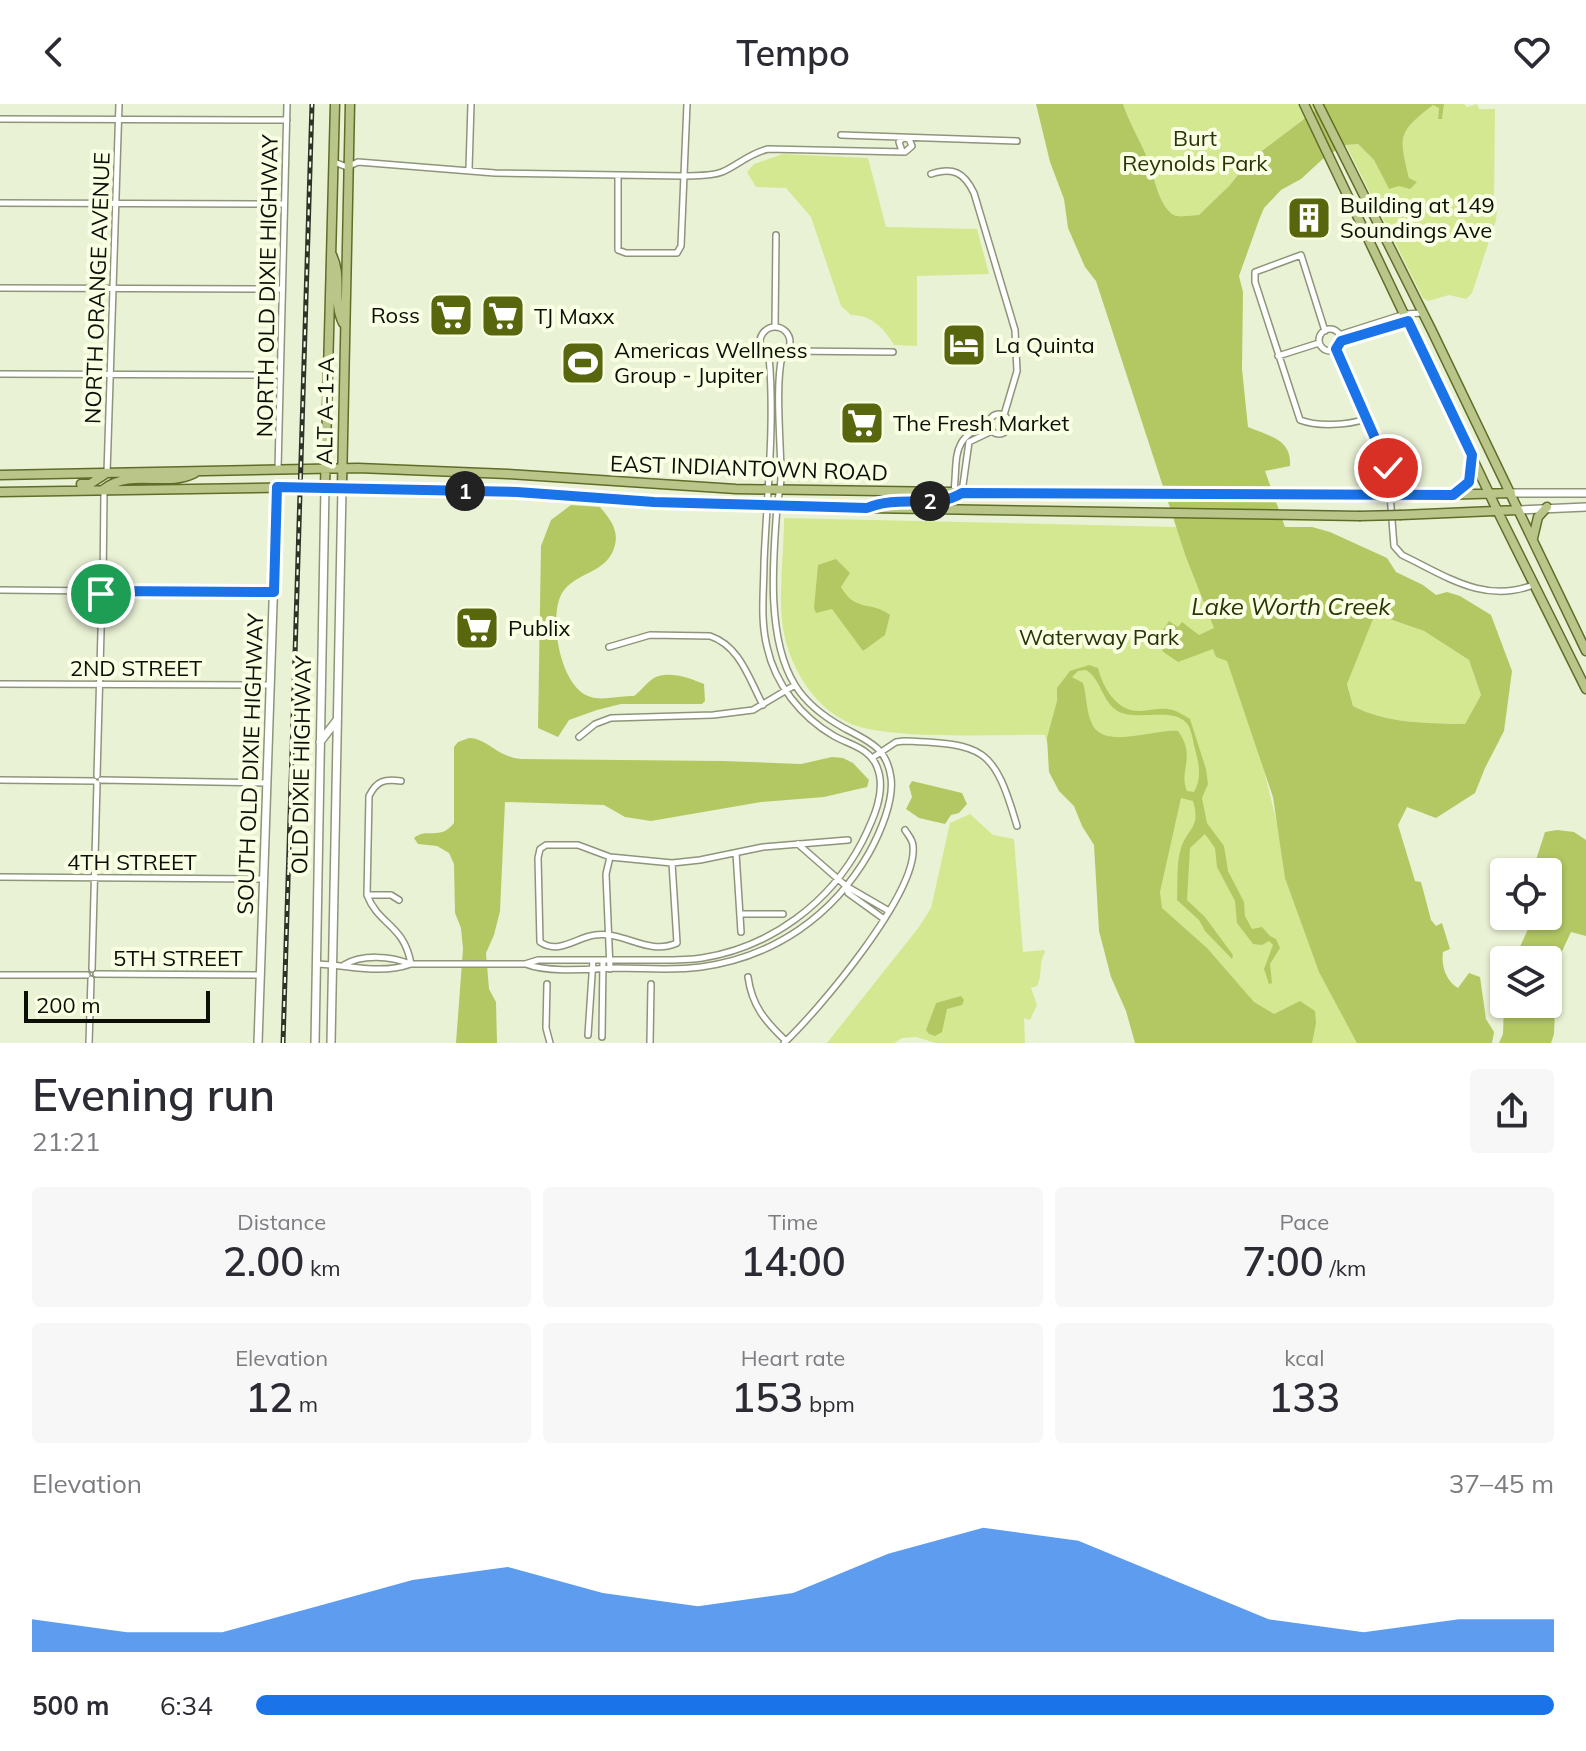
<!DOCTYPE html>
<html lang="en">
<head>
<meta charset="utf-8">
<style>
  body { margin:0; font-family:Mulish,sans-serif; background:#f7f7f7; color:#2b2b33; height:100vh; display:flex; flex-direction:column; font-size:30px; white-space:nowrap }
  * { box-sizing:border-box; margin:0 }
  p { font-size:26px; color:#7c7c81 }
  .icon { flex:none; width:44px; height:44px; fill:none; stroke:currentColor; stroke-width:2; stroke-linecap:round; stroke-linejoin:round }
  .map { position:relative; height:939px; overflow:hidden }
  .drawer { display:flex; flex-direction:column; background:#fff; flex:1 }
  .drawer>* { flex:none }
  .tools { position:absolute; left:1490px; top:754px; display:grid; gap:16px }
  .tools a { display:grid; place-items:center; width:72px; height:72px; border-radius:8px; background:#fff; box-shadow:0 2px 6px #0004; font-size:40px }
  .scale { position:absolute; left:24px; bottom:20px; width:186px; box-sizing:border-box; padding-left:8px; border:4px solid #0d0f06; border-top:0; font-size:22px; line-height:28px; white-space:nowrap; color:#0d0f06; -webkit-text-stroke:6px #f8ffe3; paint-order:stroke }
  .pin { position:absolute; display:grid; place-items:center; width:68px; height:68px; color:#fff; margin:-34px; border:4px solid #fff; border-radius:50%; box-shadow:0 2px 8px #0007 }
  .km { position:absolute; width:40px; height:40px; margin:-20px; border-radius:50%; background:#222; color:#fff; font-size:22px; line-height:40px; text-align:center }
  .round { display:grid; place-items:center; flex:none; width:84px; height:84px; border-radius:8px; background:#f7f7f7 }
  .headline { display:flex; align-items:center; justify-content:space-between; height:136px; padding:0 32px }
  h1 { font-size:44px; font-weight:600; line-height:60px }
  .stats { display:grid; grid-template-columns:repeat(3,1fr); gap:12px; height:136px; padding:8px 32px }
  .stats div { display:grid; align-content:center; border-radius:8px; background:#f7f7f7; text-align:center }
  .stats b { font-size:40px; font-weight:600 }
  .stats small { font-size:22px; font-weight:400 }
  .stats p { font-size:22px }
  .chart { height:224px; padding:16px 32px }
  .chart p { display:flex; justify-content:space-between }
  .chart svg { width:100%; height:144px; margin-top:8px; fill:#1a73e8; opacity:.7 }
  ul { padding:0 32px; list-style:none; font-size:26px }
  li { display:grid; grid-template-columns:128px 96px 1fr; align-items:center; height:60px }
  li i { height:20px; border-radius:10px; background:#1a73e8 }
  header { display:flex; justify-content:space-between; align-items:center; height:104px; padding:0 32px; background:#fff; font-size:36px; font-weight:600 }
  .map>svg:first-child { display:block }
  .green { fill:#d4e891 }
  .water { fill:#b3c863; fill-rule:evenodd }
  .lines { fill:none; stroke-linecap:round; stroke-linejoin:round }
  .street-casing { stroke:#8e957b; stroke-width:8 }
  .secondary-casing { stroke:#8e957b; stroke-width:10 }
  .primary-casing { stroke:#606d28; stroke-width:11 }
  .street { stroke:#fff; stroke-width:5 }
  .secondary { stroke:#fff; stroke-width:7 }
  .primary { stroke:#bac589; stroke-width:8 }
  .rail-casing { stroke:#2f3226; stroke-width:5 }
  .rail { stroke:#f8ffe3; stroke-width:2; stroke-dasharray:6; stroke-linecap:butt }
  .primary-bridge-casing { stroke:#606d28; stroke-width:11; stroke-linecap:butt }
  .primary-bridge { stroke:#bac589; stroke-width:8 }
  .route-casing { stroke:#fff; stroke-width:16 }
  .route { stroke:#1a73e8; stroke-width:10 }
  .labels { text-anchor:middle; stroke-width:8; stroke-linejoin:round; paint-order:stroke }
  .park-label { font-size:22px; fill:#2a3207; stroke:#f8ffe3 }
  .poi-label { font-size:22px; fill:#0d0f06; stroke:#f8ffe3; text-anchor:start }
  .street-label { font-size:22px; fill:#0d0f06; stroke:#f8ffe3 }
  .water-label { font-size:24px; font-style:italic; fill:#2b3307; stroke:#f8ffe3 }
</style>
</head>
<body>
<header><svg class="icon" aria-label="back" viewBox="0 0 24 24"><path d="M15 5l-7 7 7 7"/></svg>Tempo<svg class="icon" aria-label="heart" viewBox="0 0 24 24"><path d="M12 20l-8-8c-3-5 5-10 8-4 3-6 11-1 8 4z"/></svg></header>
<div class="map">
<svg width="1586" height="939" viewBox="0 0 1586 939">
  <rect width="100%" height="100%" fill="#eaf2d6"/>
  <path class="green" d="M1123,0H1324L1250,56L1229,82L1199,112C1191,111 1181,114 1174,111C1160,104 1154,72 1149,59C1142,39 1130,21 1123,0Z
    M1444,0H1464L1467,3L1477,0L1479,5H1495L1494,97H1498L1496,116L1472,189L1466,195L1449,191L1428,197L1423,194L1346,41L1358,40L1374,56L1389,85L1409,74C1398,30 1399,28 1433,1L1439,4L1438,15L1442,14Z
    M783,50L868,54L886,123L977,125L989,170L917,172V242L894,241C884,224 871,211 851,211L841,202L811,113L786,84L756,83L747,68L754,60Z
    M784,414L1177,423L1254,625L1289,769L1365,939H1254C1219,894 1183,849 1148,803C1106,750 1063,699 1045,631C991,630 921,635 868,625C821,616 790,568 783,524C778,494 784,446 784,414Z
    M1374,510L1424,527L1469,556L1481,591L1465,620C1426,619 1388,620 1353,602L1347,579Z
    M970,710L993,731L1014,735L1023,848L1044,846L1045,848C1038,860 1043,871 1037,882L1031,884L1037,901L1030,916L1024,914L1025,939H936L916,933L902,934L894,939H827L919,823L931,804L950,719Z"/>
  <path class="water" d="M1036,0H1123C1130,21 1142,39 1149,59C1154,73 1160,104 1174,111C1181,114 1191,111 1199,111L1229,82L1250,56L1324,0H1444L1442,15H1438L1439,4L1433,1C1399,28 1398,30 1409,74L1417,78L1410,85L1399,82L1389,85L1374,56L1358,40L1346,41L1326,52L1301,75L1281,86L1264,104L1259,116L1239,172L1243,188L1242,265L1248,323C1269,332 1292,335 1290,362L1265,367L1285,423H1312L1330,428L1387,454L1396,468L1423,481L1436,491L1447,488L1460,492L1491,511L1512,567L1504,627L1485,664L1475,689L1436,714L1407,703L1398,721L1415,777L1421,778L1431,816L1436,822L1442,819L1450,845L1443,848C1441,862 1446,877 1458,884L1469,869L1480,873L1486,915L1494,928L1492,939H1357L1319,868L1285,774L1273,693L1227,557L1216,553L1213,545L1178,558L1162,547L1165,542L1157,535L1169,517L1178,523L1182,518L1199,531L1214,524L1186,453L1096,177L1085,163L1068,124L1064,95L1050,58ZM1375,510L1424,527L1469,556L1481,591L1465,620C1426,619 1388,620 1353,602L1347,580Z
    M571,401L600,403C609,414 619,425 615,441C608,470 576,467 562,489C548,513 560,585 591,593C603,597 621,591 634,592C641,587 646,579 654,574C667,566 691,574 704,580L705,597L702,600H621L597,606L569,616L558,633L538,624L541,442L551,416Z
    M836,455L850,469L841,483C856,509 870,496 890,511L885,531L863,547L832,505L816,509L814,504L818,461Z
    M1089,561L1098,564C1103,584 1117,608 1140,607C1151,606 1162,603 1173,606C1179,608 1185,612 1190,615L1206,665L1208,680L1202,694L1207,719L1224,742L1228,767L1244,798L1245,812L1252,825L1262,823L1270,832L1276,835L1280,844L1270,860L1272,879L1269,880L1264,865L1273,841L1269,837L1262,841L1253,840L1237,819L1235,797L1217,763L1215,744L1205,730L1190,744L1187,796L1205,813L1233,851L1232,855L1205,827L1199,816L1177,796C1178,781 1176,759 1181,744C1188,723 1201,724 1193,697L1181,694L1160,788L1162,804L1207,844L1254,898L1274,910L1300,897L1315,907L1316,919L1312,939H1135L1126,907L1111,873L1099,827L1094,741L1082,722L1074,702L1059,687L1049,668L1047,634L1057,597V584L1070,567ZM1086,566C1100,574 1102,596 1116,606C1134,619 1175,601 1188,621C1192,627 1193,638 1195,645C1199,660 1202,674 1194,688L1187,687C1178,667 1197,653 1178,627C1154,625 1107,645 1093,622C1086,609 1087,593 1083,579L1072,573L1078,567Z
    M469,634C487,634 497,653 521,655L724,657L801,660L832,653L843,654L853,659L869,676L867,683L824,693L761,698L651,717L625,713L604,701L505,698L500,807L494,831L486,849L489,885L496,898L497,939H456L463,845L461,824L455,809L454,760L449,749L437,742L418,740L414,734C427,723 440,737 454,719V643L458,638Z
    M912,677L962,689L967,700L959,709L951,711L945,720L919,714L906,705L912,693L909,682Z
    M1557,726L1574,728L1586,736V832L1571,828L1557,858L1554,930L1551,939H1499L1503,930L1504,900H1548V856H1514L1534,812H1548V782L1553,770L1549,764L1535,759L1545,728Z
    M961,892L964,896L962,901L947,905L942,928L935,932L929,930L926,926L936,899Z"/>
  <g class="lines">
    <g class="street-casing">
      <path id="street" d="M0,15L287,16
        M841,31L1017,37
        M334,58L347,63L358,58L495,69L683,72C696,71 709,73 722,68C738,61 750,49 768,45L905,48L912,42L909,35L903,34L899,38L902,47
        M469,65L471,0
        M931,70C953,63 964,68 974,89L1015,226L1017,267L1004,311
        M618,71V146L626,149H677L681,142L687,0
        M0,99L284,100
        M0,184L282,185
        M760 238a15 15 0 1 1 30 0a15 15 0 1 1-30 0Z
        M775,223L776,131
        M1319 236a11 11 0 1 1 22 0a11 11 0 1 1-22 0Z
        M1325,227L1301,151L1255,168V178L1300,316C1318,323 1348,321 1366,315
        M1339,231L1405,210L1422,209
        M1341,237L1408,217
        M1336,245L1388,364L1394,442L1402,451C1446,472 1484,500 1533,481
        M788,247L893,248
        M1278,252L1319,239
        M0,270L279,271
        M989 320a10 10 0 1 1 20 0a10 10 0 1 1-20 0Z
        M278,365L287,0
        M107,369L119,0
        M954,388C958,350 950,336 989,318
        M962,388L969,338L992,327
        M103,482L104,387
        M0,486L99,487
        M107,487L273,488
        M609,543L650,531L710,532C740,542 749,575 763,601
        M0,580L271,581
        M579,633L595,620L611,614L713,611L753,606L795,581
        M872,654L896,638L904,637C984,640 994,643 1017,722
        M97,672L102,491
        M0,676L94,677
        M101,676L267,679
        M401,677C385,675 377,676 369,692L367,791C379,822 404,820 411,860
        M798,740L846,782L889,807
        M736,749L741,828
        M610,753L606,770L610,865
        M672,759L677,839C648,852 625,827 595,831C577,833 559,851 540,838L538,754L540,745L546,741H578L610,753L672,759L700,756L763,743L848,736
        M0,773L263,775
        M846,783L848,789L884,815
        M367,791H391L399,796
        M740,810H783
        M316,860C348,861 380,871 411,860H525L538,856C572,856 607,856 641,856C661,856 682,857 702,854C771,843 830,799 862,738C873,716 887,687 877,663C870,644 850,641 834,632C801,613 775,580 767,543C760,515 764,486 764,458C767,390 775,320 769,252
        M526,860C547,869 592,865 616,864C644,864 673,867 701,863C774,853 833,812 869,749C880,729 894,697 891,674C887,643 868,637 844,624C826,614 806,599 795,581C766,534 773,456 777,403C778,393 781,383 781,373C781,340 775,283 782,252
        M344,861C362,850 391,852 410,860
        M92,865L97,679
        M96,870L261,871
        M0,871H87
        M748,873C752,902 765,917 786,937
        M547,880L546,924L550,939
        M588,931L593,856
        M602,933L603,856
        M89,939L91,875
        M650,939L651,880
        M784,939C818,907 918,789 913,742C913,736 908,731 905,726"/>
    </g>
    <g class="secondary-casing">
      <path id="secondary" d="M1511,389H1586
        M1518,406L1586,403
        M320,638L337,616
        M258,939L277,383
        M315,939L325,383
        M331,939L342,383"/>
    </g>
    <g class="primary-casing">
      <path id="primary" d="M1304,0L1498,408L1586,585
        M1318,0L1432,227L1586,547
        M332,151C343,173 332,197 343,219
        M0,371L358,364L508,370L736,385L1225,392
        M81,380H90L107,369
        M325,383L335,0
        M342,383L350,0
        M104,385C131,364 167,384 195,369
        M0,388L315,383L517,388L654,398L867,404L1359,412
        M1457,389L1469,378L1472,352
        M1401,392L1511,389
        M872,402C901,390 935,406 962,389
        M1401,411L1518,406
        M1533,434L1538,413L1547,403"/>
    </g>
    <use href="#street" class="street"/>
    <use href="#secondary" class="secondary"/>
    <use href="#primary" class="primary"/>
    <g class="rail-casing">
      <path id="rail" d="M283,939L312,0"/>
    </g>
    <use href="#rail" class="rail"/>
    <g class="primary-bridge-casing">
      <path id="primary-bridge" d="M1225,392H1401
        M1359,412L1401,411"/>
    </g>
    <use href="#primary-bridge" class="primary-bridge"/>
  </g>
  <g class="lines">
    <g class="route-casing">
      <path id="route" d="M101,490L107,487L274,488L277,383L517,388L654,398L867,404C900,390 935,406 962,389L1453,391L1469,378L1472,351L1408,217L1341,237L1336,245L1388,364"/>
    </g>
    <use href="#route" class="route"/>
  </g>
  <defs>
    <g id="building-square" transform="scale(2.3)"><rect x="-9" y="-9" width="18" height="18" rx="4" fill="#58660d" stroke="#f8ffe3"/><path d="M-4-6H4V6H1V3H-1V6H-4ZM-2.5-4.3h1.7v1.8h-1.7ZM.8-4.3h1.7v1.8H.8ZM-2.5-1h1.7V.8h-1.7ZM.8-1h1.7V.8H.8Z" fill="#fff"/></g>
    <g id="supermarket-square" transform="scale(2.3)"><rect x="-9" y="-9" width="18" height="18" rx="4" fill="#58660d" stroke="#f8ffe3"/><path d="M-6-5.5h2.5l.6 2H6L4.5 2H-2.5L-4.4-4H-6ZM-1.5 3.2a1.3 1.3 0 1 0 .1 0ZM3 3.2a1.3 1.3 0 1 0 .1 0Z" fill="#fff"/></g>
    <g id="hotel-square" transform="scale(2.3)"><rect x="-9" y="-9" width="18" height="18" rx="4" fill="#58660d" stroke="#f8ffe3"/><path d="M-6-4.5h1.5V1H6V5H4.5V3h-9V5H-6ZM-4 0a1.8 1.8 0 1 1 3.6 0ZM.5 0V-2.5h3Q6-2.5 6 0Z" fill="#fff"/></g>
    <g id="stadium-square" transform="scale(2.3)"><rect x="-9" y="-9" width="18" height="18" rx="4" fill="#58660d" stroke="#f8ffe3"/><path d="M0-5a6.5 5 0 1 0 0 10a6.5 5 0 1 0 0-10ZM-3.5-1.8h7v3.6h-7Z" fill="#fff"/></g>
  </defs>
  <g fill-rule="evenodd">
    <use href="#building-square" x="1309" y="114"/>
    <use href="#supermarket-square" x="451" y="211"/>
    <use href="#supermarket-square" x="503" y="212"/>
    <use href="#hotel-square" x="964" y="241"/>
    <use href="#stadium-square" x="583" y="259"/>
    <use href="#supermarket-square" x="862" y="319"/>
    <use href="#supermarket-square" x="477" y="524"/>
  </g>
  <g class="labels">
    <g class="park-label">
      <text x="1195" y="42">Burt<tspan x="1195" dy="25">Reynolds Park</tspan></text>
      <text x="1099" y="541">Waterway Park</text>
    </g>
    <g class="poi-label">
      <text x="1340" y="109">Building at 149<tspan x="1340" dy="25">Soundings Ave</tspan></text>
      <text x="420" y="219" text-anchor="end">Ross</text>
      <text x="534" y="220">TJ Maxx</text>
      <text x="995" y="249">La Quinta</text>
      <text x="614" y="254">Americas Wellness<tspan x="614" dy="25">Group - Jupiter</tspan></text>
      <text x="893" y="327">The Fresh Market</text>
      <text x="508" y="532">Publix</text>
    </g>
    <g class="street-label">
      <text transform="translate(267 182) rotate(-89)" y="8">NORTH OLD DIXIE HIGHWAY</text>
      <text transform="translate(97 184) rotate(-88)" y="8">NORTH ORANGE AVENUE</text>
      <text transform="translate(325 307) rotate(-89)" y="8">ALT A-1-A</text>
      <text transform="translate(749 364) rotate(2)" y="8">EAST INDIANTOWN ROAD</text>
      <text x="136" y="572">2ND STREET</text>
      <text transform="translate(250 660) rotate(-88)" y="8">SOUTH OLD DIXIE HIGHWAY</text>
      <text transform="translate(301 661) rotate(-89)" y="8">OLD DIXIE HIGHWAY</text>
      <text x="132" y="766">4TH STREET</text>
      <text x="178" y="862">5TH STREET</text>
    </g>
    <g class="water-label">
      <text x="1291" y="511">Lake Worth Creek</text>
    </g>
  </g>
</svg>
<div class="tools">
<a><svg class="icon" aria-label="locate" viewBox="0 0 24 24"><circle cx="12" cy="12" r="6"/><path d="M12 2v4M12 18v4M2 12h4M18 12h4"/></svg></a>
<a><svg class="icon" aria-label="layers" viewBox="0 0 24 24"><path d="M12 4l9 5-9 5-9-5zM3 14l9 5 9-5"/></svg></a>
</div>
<div class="scale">200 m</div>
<div class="pin" style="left:101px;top:490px;background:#1e9e55"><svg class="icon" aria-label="arrive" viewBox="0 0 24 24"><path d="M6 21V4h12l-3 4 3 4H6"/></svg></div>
<div class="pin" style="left:1388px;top:364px;background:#d93025"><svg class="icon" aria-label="check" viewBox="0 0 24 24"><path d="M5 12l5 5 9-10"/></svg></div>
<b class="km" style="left:465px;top:387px">1</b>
<b class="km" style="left:930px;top:397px">2</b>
</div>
<section class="drawer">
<div class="headline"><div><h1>Evening run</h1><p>21:21</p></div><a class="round"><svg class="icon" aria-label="share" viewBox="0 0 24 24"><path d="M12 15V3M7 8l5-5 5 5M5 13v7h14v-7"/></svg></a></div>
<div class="stats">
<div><p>Distance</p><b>2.00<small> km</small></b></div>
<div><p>Time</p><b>14:00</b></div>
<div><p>Pace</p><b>7:00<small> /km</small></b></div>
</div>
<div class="stats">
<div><p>Elevation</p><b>12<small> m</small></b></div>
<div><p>Heart rate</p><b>153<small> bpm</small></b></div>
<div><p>kcal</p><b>133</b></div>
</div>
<div class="chart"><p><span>Elevation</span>37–45 m</p>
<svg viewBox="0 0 160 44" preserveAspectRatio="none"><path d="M0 44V34L10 38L20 38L30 30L40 22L50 18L60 26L70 30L80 26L90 14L100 6L110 10L120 22L130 34L140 38L150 34L160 34V44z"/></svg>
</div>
<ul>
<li><b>500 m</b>6:34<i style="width:100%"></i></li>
</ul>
</section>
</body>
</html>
